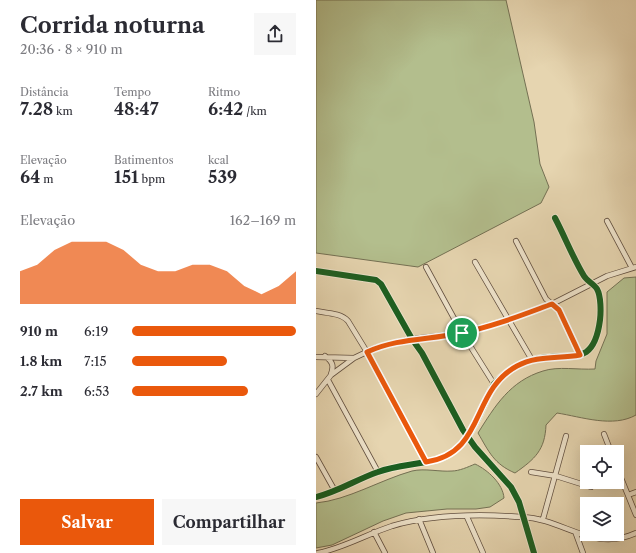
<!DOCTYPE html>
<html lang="pt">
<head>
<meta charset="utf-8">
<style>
  body { margin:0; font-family:"Libre Caslon Text",serif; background:#f7f7f7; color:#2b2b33; height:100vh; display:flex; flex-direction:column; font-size:15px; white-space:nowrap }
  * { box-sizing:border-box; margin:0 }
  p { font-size:13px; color:#7c7c81 }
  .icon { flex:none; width:22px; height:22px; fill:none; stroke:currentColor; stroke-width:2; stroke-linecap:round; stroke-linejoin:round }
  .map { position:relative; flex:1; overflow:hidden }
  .side { display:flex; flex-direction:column; background:#fff; width:316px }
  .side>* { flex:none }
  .tools { position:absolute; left:264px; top:445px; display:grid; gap:8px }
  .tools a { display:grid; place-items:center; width:44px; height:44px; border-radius:0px; background:#fff; box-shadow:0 4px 16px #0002; font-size:20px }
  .pin { position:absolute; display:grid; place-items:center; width:34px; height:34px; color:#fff; margin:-17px; border:2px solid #fff; border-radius:50%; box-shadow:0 1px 4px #0007 }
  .round { display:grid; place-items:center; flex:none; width:42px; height:42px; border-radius:0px; background:#f7f7f7 }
  .summary { display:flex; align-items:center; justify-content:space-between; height:68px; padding:0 20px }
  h1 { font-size:22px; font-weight:700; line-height:30px }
  .stats { display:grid; grid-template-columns:repeat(3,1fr); gap:6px; height:68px; padding:4px 20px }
  .stats div { display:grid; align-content:center }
  .stats b { font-size:17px; font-weight:700 }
  .stats small { font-size:11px; font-weight:400 }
  .stats p { font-size:11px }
  .chart { height:112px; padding:8px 20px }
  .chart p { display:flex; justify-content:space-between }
  .chart svg { width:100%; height:72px; margin-top:4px; fill:#ea580c; opacity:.7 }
  .button { display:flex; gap:8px; margin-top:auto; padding:8px 20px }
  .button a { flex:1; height:46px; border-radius:0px; background:#ea580c; color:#fff; font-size:16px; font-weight:700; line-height:46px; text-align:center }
  .button a+a { background:#f7f7f7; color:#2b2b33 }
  ul { padding:0 20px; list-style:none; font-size:13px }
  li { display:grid; grid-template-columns:64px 48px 1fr; align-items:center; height:30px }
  li i { height:10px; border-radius:5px; background:#ea580c }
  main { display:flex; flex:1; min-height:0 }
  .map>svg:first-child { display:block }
  .green { fill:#b3be8d; stroke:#747053 }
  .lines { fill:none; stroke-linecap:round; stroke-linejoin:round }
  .minor-casing { stroke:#604e3f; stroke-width:6 }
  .minor { stroke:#efe4cc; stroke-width:4.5 }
  .cycleway-casing { stroke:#efe4cc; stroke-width:8 }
  .cycleway { stroke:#1b5e20; stroke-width:6 }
  .route-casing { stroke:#fff; stroke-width:8 }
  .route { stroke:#ea580c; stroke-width:5 }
</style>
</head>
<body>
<main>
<section class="side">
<div class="summary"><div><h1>Corrida noturna</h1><p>20:36 · 8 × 910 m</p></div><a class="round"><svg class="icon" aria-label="share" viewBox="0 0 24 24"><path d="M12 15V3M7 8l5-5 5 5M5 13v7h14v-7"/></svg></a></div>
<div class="stats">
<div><p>Distância</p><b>7.28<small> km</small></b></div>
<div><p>Tempo</p><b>48:47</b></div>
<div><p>Ritmo</p><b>6:42<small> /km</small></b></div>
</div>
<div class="stats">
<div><p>Elevação</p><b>64<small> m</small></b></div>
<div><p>Batimentos</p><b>151<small> bpm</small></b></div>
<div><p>kcal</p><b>539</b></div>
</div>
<div class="chart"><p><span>Elevação</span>162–169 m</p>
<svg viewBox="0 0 160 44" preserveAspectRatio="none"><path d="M0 44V24L10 20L20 11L30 6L40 6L50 6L60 11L70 20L80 24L90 24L100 20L110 20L120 24L130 33L140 38L150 33L160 24V44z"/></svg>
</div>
<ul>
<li><b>910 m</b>6:19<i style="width:100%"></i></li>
<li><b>1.8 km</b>7:15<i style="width:58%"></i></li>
<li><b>2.7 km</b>6:53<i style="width:71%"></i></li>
</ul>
<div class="button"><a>Salvar</a><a>Compartilhar</a></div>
</section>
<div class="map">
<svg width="320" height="553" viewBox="0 0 320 553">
  <rect width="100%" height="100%" fill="#e6d5b0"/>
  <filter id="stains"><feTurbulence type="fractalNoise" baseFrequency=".005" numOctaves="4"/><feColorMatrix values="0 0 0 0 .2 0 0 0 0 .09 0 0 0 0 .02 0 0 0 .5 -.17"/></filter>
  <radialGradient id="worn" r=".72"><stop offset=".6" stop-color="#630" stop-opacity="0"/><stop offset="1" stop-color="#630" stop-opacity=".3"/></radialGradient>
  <path class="green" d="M0,0H190L218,122L224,164L233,187L225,203L102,267L0,253Z
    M320,277V415C297,428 266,417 241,413L230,425C229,450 219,459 199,473C178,464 173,452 162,433C179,406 194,381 227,371C242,366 262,370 279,369L280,361L291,334V292L308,278Z
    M159,464C172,470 187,484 188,498L174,507L160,509H131L90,513L67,521L16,545L0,548V503C32,500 64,480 96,471C109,468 123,472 136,471C143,471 152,467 159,464Z"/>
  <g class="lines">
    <g class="minor-casing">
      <path id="minor" d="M291,221L316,268
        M200,241L230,299L243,310L264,355
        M159,262L216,360
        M110,267L146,333L178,384
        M0,271L60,280L65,284L96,339L106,353L147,430L159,447L195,487L203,502L218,553
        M0,311C10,313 25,313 32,321L51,352L110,462
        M9,356C17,362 18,366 15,374
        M0,357L38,358
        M12,380L62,472
        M0,394L15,375L38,358L59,348L96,339L146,333L192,320L236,304L291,276L320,267
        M288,434L295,452
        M0,457L19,491
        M301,468L320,515
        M215,472L240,476L275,487
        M312,495L320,492
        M0,497C22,492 41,479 62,472C80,465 100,465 119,460C154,452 163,413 178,384C188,373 201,364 216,360C250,349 277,373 284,320C285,312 285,296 281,289C278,284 271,281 268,276C257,258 249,237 239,218
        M151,517L167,553
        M103,519L117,553
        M227,519L250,436
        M58,532L69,553
        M260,534L267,553
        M2,553C28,548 51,534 76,526C117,514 165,514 206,517C249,519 276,553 320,533"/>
    </g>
    <use href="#minor" class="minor"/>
    <g class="cycleway-casing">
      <path id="cycleway" d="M0,271L60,280L65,284L96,339L106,353L147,430L159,447L195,487L203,502L218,553
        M0,497C22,492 41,479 62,472C80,465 100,465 119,460C154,452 163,413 178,384C188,373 201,364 216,360C250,349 277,373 284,320C285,312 285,296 281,289C278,284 271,281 268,276C257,258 249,237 239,218"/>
    </g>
    <use href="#cycleway" class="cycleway"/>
  </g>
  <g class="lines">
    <g class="route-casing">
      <path id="route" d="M236,304L243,310L264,355C242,359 221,355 201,366C154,391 170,453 110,462L51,352C81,338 113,340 145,333C176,327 206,315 236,304Z"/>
    </g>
    <use href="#route" class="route"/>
  </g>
  <rect width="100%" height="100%" filter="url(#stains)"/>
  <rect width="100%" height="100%" fill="url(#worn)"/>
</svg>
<div class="tools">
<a><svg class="icon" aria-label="locate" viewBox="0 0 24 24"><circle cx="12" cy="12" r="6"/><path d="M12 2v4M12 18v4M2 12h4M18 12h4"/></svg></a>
<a><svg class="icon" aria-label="layers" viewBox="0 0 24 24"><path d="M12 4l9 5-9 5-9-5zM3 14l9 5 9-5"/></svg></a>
</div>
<div class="pin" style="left:146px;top:333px;background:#1e9e55"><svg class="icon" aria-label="arrive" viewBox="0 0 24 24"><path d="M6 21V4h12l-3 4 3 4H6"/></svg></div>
</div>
</main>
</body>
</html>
